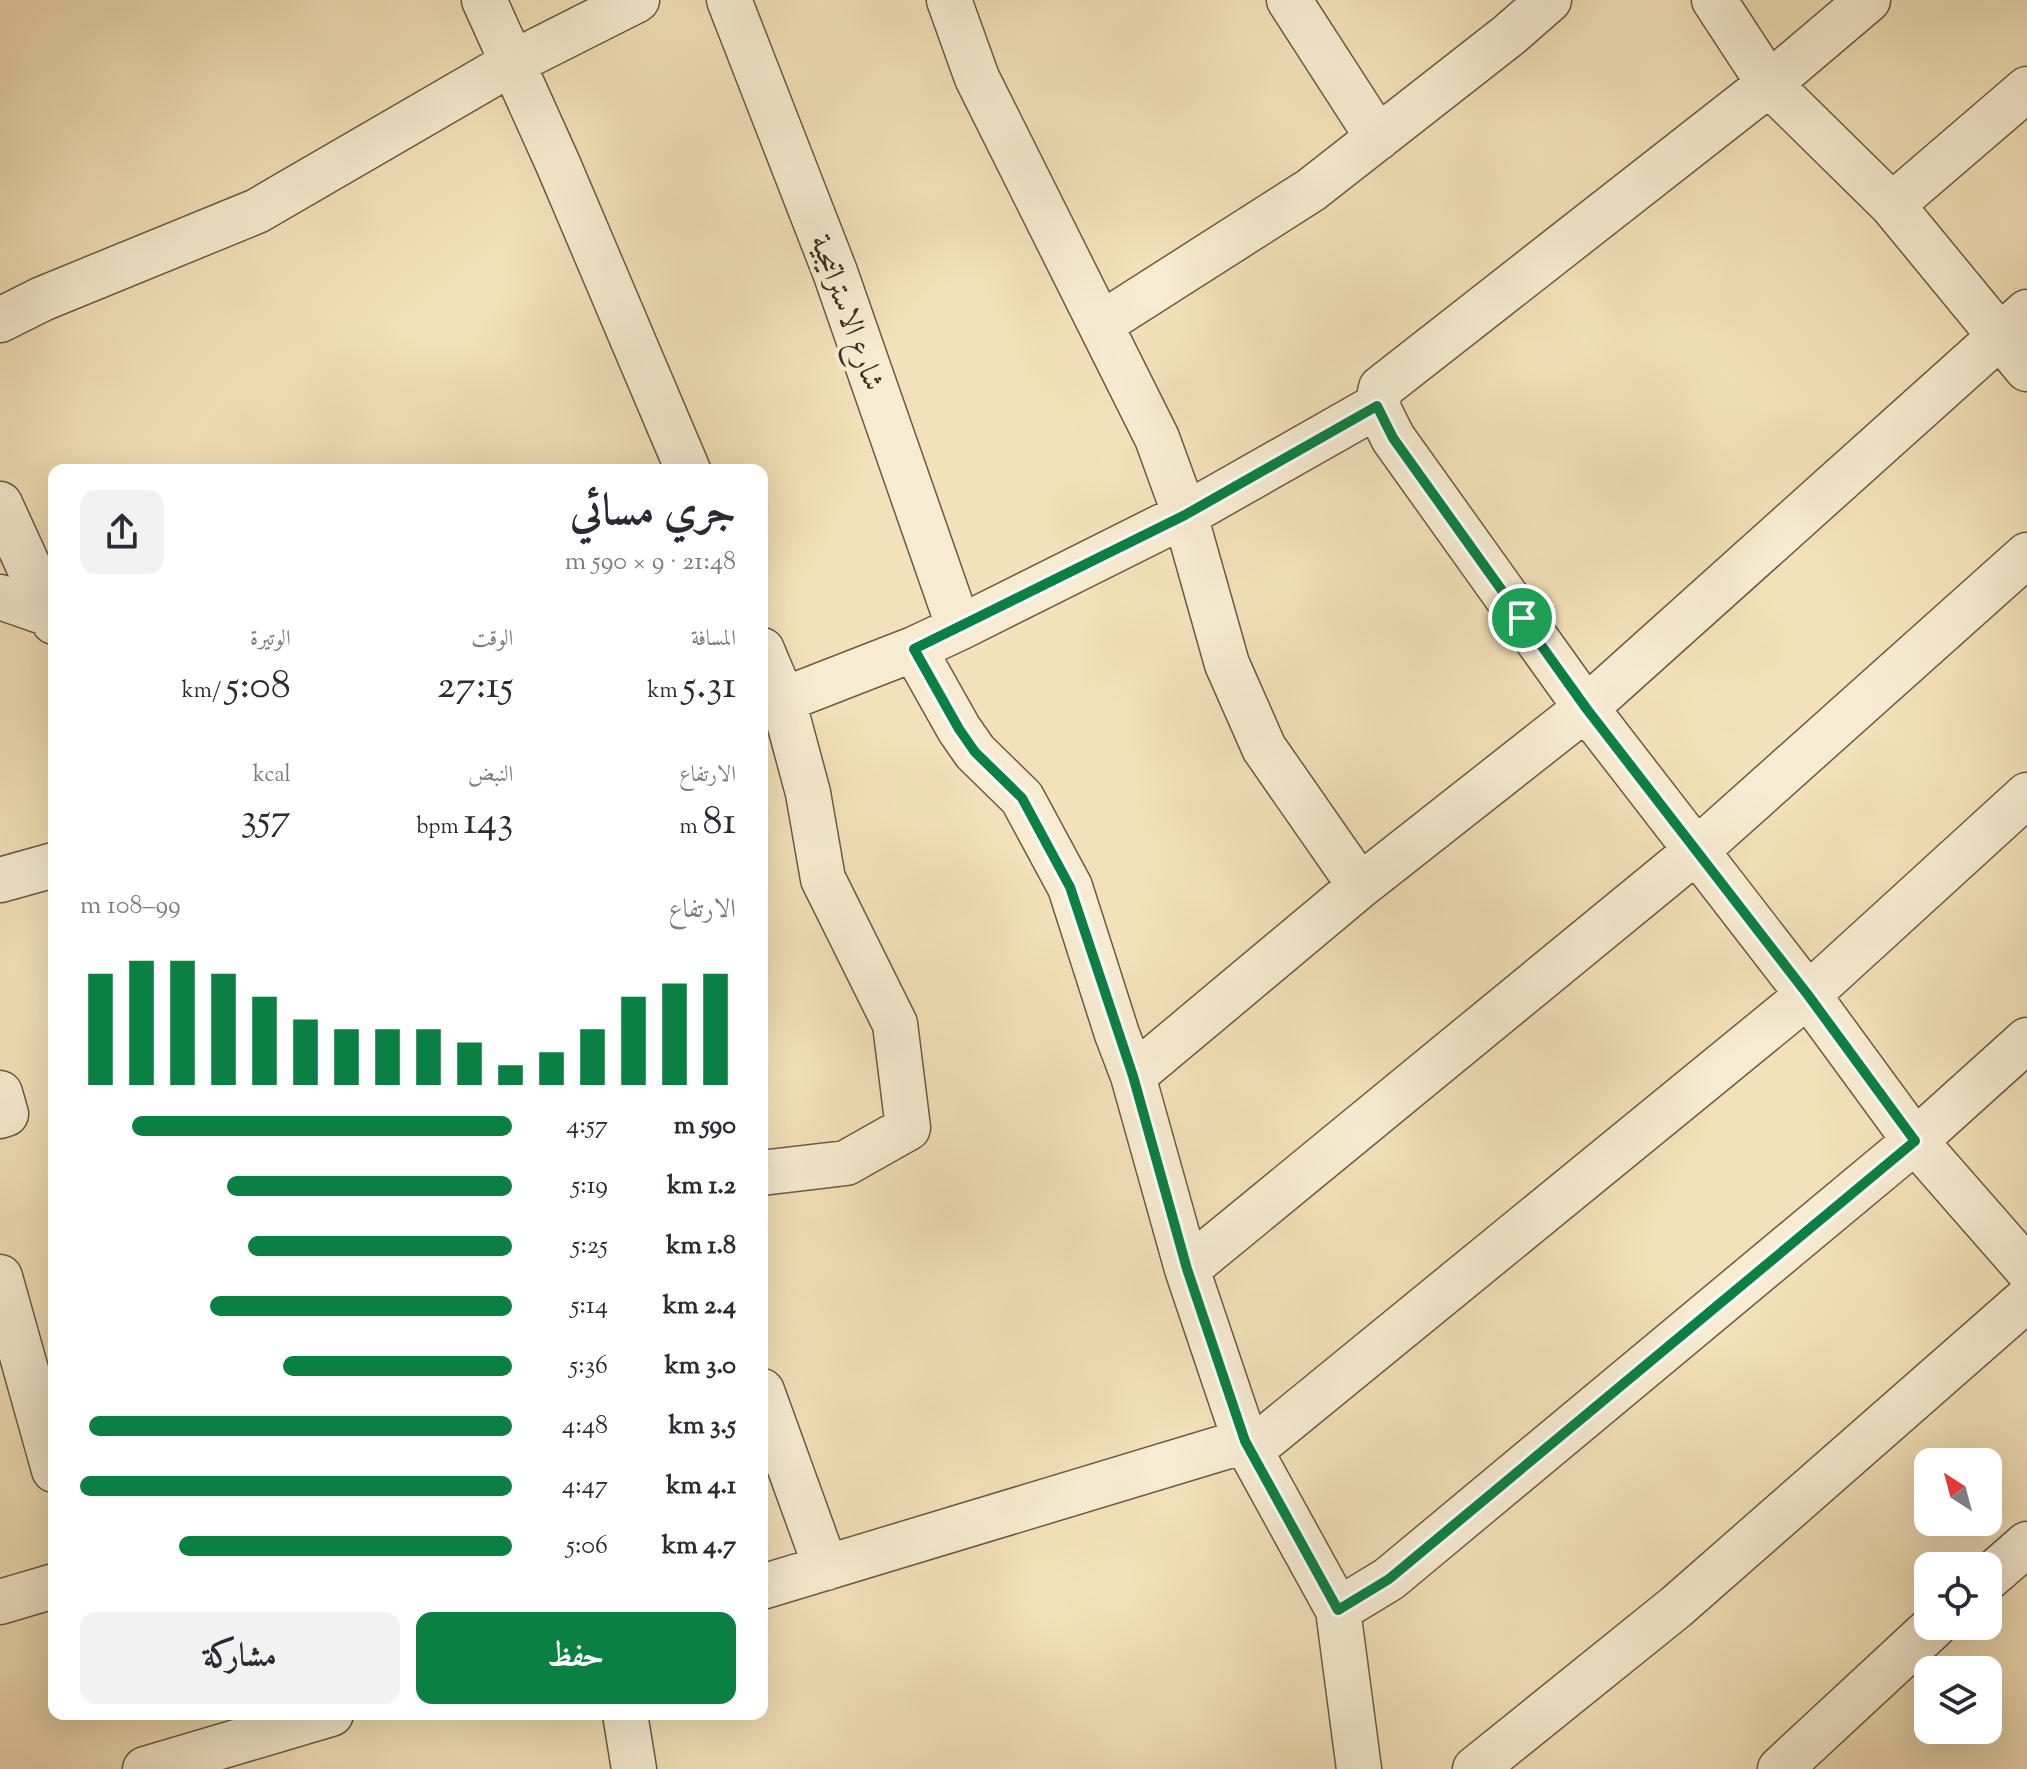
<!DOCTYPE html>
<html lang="ar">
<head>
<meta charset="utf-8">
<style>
  body { margin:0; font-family:"Sorts Mill Goudy",Amiri,serif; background:#f2f2f3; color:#2b2b33; direction:rtl; height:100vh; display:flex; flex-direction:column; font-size:30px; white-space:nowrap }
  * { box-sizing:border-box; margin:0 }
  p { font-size:26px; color:#7c7c81 }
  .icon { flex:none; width:44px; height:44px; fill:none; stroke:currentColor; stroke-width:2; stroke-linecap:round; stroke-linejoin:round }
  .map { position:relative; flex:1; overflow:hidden; direction:ltr }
  .drawer { position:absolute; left:48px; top:464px; width:720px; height:1256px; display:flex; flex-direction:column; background:#fff; border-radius:16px; box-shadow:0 8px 32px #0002; direction:rtl }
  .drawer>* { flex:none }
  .needle { width:52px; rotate:324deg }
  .controls { position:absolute; left:1914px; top:1448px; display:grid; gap:16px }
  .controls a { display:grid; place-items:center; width:88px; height:88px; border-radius:16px; background:#fff; box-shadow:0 8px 32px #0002; font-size:40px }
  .pin { position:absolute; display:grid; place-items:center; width:68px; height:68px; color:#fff; margin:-34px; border:4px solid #fff; border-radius:50%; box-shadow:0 2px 8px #0007 }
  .round { display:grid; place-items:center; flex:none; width:84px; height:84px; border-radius:16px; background:#f2f2f3 }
  .headline { display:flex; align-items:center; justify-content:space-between; height:136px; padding:0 32px }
  h1 { font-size:44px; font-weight:600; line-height:60px }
  .figures { display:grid; grid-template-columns:repeat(3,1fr); gap:12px; height:136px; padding:8px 32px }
  .figures div { display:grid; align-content:center }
  .figures b { font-size:40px; font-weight:600 }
  .figures small { font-size:22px; font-weight:400 }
  .figures p { font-size:22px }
  .chart { height:224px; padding:16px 32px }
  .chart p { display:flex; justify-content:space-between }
  .chart svg { width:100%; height:144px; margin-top:8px; stroke:#0b8043; stroke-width:6 }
  .button { display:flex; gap:16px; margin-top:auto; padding:16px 32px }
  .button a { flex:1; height:92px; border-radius:16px; background:#0b8043; color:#fff; font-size:32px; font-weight:600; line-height:92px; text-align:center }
  .button a+a { background:#f2f2f3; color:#2b2b33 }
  ul { padding:0 32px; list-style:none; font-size:26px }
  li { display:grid; grid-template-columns:128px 96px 1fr; align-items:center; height:60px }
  li i { height:20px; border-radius:10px; background:#0b8043 }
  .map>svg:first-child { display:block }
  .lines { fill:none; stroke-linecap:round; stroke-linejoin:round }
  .minor-casing { stroke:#6a5b45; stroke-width:47 }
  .minor { stroke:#f7ecd2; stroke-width:44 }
  .route-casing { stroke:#fff; stroke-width:16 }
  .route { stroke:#0b8043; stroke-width:10 }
  .labels { text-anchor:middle; stroke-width:8; stroke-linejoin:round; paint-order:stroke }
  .street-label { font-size:30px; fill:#3c2e1e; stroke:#f7ecd2 }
</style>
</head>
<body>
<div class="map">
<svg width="2027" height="1769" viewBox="0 0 2027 1769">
  <rect width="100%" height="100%" fill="#f3e1b9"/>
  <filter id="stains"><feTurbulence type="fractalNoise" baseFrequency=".0025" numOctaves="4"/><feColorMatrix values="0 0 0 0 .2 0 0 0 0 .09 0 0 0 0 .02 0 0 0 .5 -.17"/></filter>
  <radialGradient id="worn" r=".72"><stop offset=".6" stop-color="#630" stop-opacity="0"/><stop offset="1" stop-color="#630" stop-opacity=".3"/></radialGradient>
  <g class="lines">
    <g class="minor-casing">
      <path id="minor" d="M484,0L558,164L688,470
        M729,0L835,272L959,628
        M949,0L977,78L1157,438L1185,515L1227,664L1264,748L1360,886
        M1289,0L1378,138
        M1714,0L1769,84L1892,205L2027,369
        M1868,0L1769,84L1381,388L1377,406L1393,438L1586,708L1808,995L1915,1141L2027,1269
        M1892,205L2027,89
        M0,320L42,299L257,211L512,63L637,0
        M1101,324L1311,190L1509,35L1549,0
        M0,504L54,622
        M0,597L52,615
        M914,649L959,729L975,752L1022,798L1070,887L1117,1034L1133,1076L1187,1269L1245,1441L1338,1610L1359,1769
        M762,650L783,700L808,793L823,879L895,1024L908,1128L846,1163L762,1173
        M762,701L783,700L914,649L959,628L1185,515L1377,406
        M0,880L54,865
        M1133,1076L1360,886L1586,708L2027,312
        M0,1093L6,1114L0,1116
        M1187,1269L1696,851L2027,555
        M0,1277L54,1470
        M762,1391L826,1568
        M1988,1578L2027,1544
        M762,1587L1245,1441L1266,1438L1808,995L2027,795
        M0,1602L54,1586
        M1338,1610L1389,1579L1915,1141L2027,1040
        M625,1714L634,1769
        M145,1769L331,1714
        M1475,1769L1676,1607L2027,1299
        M1780,1769L1934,1626"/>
    </g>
    <use href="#minor" class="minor"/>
  </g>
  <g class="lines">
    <g class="route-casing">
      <path id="route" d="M1377,406L1393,438L1586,708L1808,995L1915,1141L1389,1579L1338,1610L1245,1441L1187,1269L1133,1076L1070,887L1022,798L975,752L959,729L914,649L1185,515Z"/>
    </g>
    <use href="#route" class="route"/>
  </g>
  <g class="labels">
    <g class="street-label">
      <text transform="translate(848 312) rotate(70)" y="10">شارع الاستراتيجية</text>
    </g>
  </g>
  <rect width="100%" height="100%" filter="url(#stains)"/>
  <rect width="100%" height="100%" fill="url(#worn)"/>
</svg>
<div class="controls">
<a><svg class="needle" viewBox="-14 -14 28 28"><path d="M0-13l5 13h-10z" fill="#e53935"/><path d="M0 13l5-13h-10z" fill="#7c7c81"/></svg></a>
<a><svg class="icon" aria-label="locate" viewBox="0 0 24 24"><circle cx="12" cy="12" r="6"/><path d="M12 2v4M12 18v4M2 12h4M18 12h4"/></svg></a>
<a><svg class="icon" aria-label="layers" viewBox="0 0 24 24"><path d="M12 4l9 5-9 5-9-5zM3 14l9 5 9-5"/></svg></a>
</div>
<div class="pin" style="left:1522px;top:618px;background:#1e9e55"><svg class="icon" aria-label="arrive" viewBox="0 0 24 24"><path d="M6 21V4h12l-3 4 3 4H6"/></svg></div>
<section class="drawer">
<div class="headline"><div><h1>جري مسائي</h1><p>21:48 · 9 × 590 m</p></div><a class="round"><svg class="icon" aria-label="share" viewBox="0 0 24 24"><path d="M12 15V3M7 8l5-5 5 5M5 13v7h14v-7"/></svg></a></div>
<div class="figures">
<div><p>المسافة</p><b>5.31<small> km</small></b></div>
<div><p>الوقت</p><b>27:15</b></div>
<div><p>الوتيرة</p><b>5:08<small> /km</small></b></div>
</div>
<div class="figures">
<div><p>الارتفاع</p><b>81<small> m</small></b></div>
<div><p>النبض</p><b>143<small> bpm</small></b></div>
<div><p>kcal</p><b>357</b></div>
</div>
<div class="chart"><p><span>الارتفاع</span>99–108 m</p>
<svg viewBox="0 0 160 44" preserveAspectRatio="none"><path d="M5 44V10M15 44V6M25 44V6M35 44V10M45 44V17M55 44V24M65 44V27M75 44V27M85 44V27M95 44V31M105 44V38M115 44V34M125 44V27M135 44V17M145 44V13M155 44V10"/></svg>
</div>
<ul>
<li><b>590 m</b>4:57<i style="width:88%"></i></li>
<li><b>1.2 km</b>5:19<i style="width:66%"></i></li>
<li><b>1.8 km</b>5:25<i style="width:61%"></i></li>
<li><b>2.4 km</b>5:14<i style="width:70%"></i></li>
<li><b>3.0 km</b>5:36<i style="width:53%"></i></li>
<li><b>3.5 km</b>4:48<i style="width:98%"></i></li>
<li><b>4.1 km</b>4:47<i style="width:100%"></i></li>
<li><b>4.7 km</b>5:06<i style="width:77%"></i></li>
</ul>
<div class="button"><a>حفظ</a><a>مشاركة</a></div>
</section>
</div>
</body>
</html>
